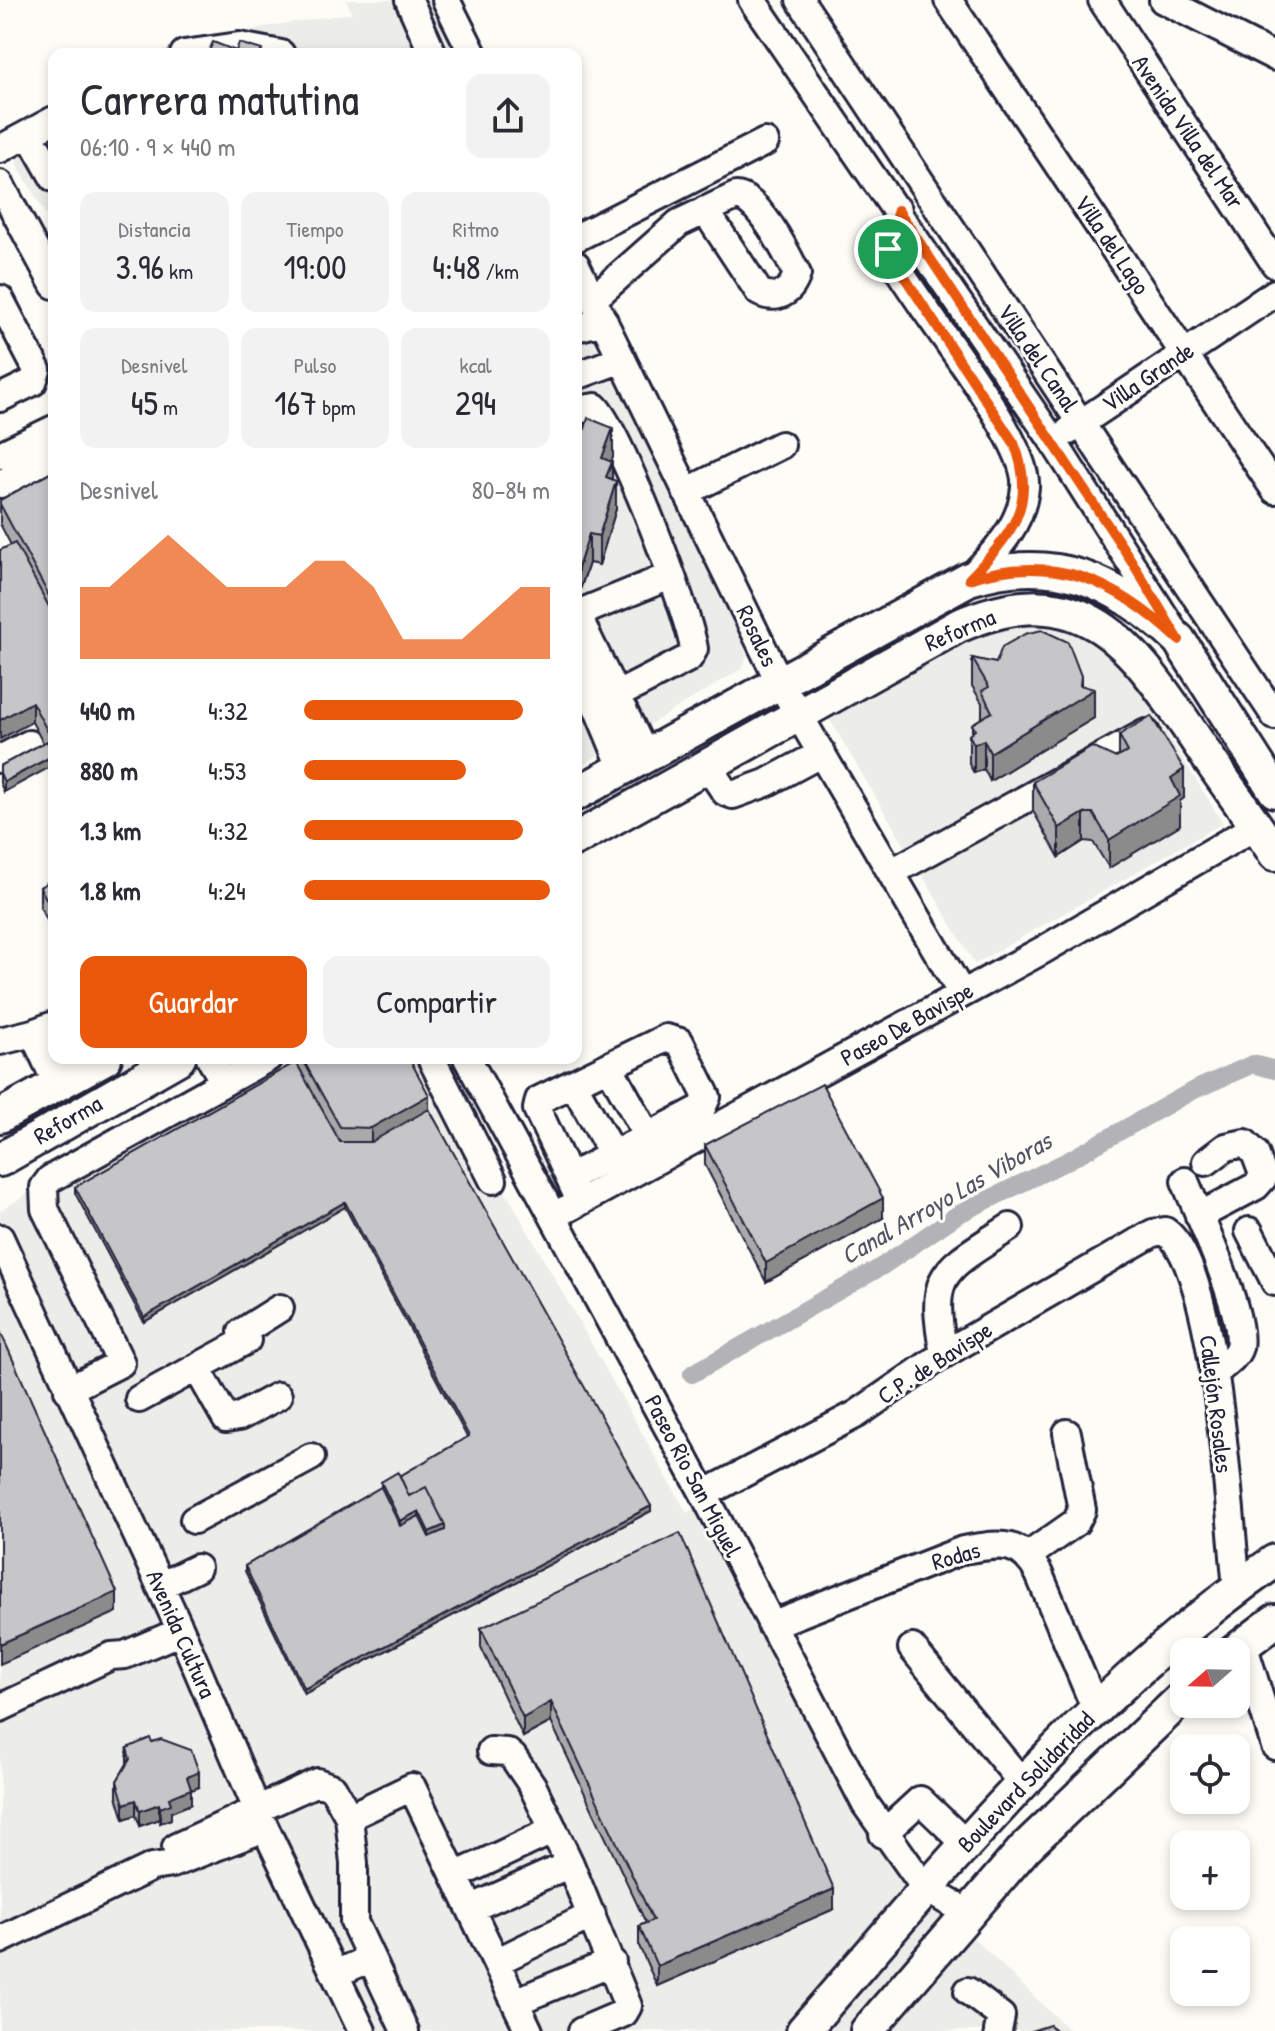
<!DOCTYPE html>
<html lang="es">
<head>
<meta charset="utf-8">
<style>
  body { margin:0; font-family:"Patrick Hand",sans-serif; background:#f2f2f3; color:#2b2b33; height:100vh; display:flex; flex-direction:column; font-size:30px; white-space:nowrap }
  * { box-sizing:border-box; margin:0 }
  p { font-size:26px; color:#7c7c81 }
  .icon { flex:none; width:44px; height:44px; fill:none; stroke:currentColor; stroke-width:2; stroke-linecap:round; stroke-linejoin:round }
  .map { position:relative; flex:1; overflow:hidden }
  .drawer { position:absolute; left:48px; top:48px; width:534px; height:1016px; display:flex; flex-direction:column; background:#fff; border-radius:16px; box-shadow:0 4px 12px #0003 }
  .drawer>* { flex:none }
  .needle { width:52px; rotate:250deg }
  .tools { position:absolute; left:1170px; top:1638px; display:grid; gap:16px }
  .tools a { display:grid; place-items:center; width:80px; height:80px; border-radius:16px; background:#fff; box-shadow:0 4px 12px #0003; font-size:40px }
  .pin { position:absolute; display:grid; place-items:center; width:68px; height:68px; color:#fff; margin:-34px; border:4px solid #fff; border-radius:50%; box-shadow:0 2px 8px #0007 }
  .round { display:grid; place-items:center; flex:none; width:84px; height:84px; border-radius:16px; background:#f2f2f3 }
  .overview { display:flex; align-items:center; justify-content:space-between; height:136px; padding:0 32px }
  h1 { font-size:44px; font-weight:600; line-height:60px }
  .stats { display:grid; grid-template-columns:repeat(3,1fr); gap:12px; height:136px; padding:8px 32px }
  .stats div { display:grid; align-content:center; border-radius:16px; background:#f2f2f3; text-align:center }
  .stats b { font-size:34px; font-weight:600 }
  .stats small { font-size:22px; font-weight:400 }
  .stats p { font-size:22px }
  .chart { height:224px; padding:16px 32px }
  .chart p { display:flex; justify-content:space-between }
  .chart svg { width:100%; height:144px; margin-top:8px; fill:#ea580c; opacity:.7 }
  .action { display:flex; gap:16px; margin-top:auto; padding:16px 32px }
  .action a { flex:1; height:92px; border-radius:16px; background:#ea580c; color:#fff; font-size:32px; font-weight:600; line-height:92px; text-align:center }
  .action a+a { background:#f2f2f3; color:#2b2b33 }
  ul { padding:0 32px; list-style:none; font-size:26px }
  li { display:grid; grid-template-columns:128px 96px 1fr; align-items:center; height:60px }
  li i { height:20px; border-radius:10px; background:#ea580c }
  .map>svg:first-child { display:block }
  .built { fill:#ecece9 }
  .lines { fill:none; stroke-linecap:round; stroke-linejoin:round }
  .canal { stroke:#b2b2b7; stroke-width:18 }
  .minor-casing { stroke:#22223b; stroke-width:32 }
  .major-casing { stroke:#22223b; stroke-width:38 }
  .minor { stroke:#fdfcf7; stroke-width:26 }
  .major { stroke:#fdfcf7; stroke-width:32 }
  .wall { fill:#aaaaac; stroke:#22223b; stroke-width:2 }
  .shaded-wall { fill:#8b8b8c; stroke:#22223b; stroke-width:2 }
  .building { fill:#c6c6c8; stroke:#22223b; stroke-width:2 }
  .route-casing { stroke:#fff; stroke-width:16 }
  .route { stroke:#ea580c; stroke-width:10 }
  .labels { text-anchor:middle; stroke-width:6; stroke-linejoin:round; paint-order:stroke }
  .street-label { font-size:24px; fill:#22223b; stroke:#fdfcf7 }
  .water-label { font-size:26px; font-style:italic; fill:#545466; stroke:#fdfcf7 }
</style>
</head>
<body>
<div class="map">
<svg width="1275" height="2031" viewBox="0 0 1275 2031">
  <rect width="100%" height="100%" fill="#fdfcf7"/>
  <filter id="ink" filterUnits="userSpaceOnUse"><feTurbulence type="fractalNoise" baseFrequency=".0125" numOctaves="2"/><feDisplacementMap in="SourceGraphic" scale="16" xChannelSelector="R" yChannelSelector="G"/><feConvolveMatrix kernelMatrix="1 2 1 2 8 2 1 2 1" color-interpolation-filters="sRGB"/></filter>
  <g filter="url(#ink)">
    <path class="built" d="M346,0H436L462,54H151L264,27L352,13Z
      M54,105V229L17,164L19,124Z
      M576,292L637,409L747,655L743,668L576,769Z
      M1025,614L1105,635L1223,823L975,964L827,715L990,622Z
      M248,1058H430L687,1513L694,1509L703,1513L870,1838L1070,2031H0V1211Z"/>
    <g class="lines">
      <path class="canal" d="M692,1374L881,1267L957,1215L1069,1160L1192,1091L1253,1064L1275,1070"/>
      <g class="minor-casing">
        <path id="minor" d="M409,0L433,54
          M446,0L473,54
          M752,0L1053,441L1172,628
          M800,0L1275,716
          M948,0L1275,490
          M1102,0L1275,264
          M1163,0L1275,57
          M184,54L239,46L281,54
          M29,134L54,178
          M0,149L54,120
          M0,184L54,285
          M898,210L888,242L890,255C916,306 1030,439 1025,487C1022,526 994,553 969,579
          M576,238L765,142
          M576,265L779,681L962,994
          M0,299L37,370L33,382L0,398
          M593,299L679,223L736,196C759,197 787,254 797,274C791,293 777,301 759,292L705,210
          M576,328L604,321
          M576,376L622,359
          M576,410L595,407C620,433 688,610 694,649L689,658L596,706
          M1069,431L1275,293
          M0,455L54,429
          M0,484L54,457
          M686,492L781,445
          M576,613L645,755
          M577,614L670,576
          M576,657L622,767
          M0,759L29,744
          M707,765L725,792L733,795L766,783L822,753
          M892,872L1146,733
          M54,1025L33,1033L57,1084
          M0,1041L33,1033
          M210,1058L224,1082
          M431,1058L493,1180
          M467,1058L704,1494L866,1805L925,1888L966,1912
          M609,1066L648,1137
          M573,1083L613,1155
          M570,1177L702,1108L707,1097L680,1042L666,1038L539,1100L537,1109L580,1201
          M1185,1181C1198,1214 1246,1315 1239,1347C1236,1358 1222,1366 1214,1374
          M554,1216L1043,950L1256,826
          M1199,1216L1256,1186L1264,1177L1255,1153L1245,1143L1226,1147L1206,1162
          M1249,1231L1275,1282
          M0,1238L181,1631L265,1828L362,2031
          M242,1332L280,1308
          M944,1354C928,1270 943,1271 1010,1227
          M197,1368L226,1419L239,1417L278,1396
          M68,1390L121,1363L45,1209L44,1187L50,1179L268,1058
          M139,1399L247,1340
          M704,1494L857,1414L944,1354L1153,1233L1165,1231C1218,1267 1229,1519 1237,1587
          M194,1520L311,1457
          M1029,1555L1076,1522L1082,1510L1067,1433
          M160,1586L197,1568
          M771,1625L963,1550C999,1544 1020,1538 1039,1574L1096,1710
          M1243,1644L1275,1746
          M912,1648L1023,1784
          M0,1708L111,1656L125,1655L181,1631
          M491,1751L507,1752L513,1757L532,1785L570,1864L628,2006L624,2013L582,2031
          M883,1834L920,1800L966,1844
          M176,1847L317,1782L333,1788L349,1817
          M455,1876L554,1830
          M472,1908L570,1864
          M0,1940L152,1867L172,1864L265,1828
          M371,1958L354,1922V1863L349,1817L412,1787L529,2031
          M496,1962L592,1915
          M335,1974L371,1958L405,2031
          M968,1991L1001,2016L998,2031
          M515,2002L612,1962"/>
      </g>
      <g class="major-casing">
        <path id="major" d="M576,794L969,579C1055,552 1116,581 1179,640L1275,791
          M576,839L958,626C1086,570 1135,649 1199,744C1223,781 1251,817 1275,854
          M0,1116L105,1058
          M0,1160L179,1058
          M1234,1652L1275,1621
          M803,2031C948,1864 1092,1688 1275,1561
          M867,2031L1025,1848L1184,1696"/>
      </g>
      <use href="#minor" class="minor"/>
      <use href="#major" class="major"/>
    </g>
    <path class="wall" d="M576,426L613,457L611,462L612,479L616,509L599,565L589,563L578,596L576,592Z
      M54,471V754L4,792L0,783V766L43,743L32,722L11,545L0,524V500Z
      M972,658L1081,686L1094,718L990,781L984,769L974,773L969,764V735L972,733V724L982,718V703L972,686Z
      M1119,735L1184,798L1180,801V825L1109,868L1093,842L1084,841L1059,857L1033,811V782L1119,756Z
      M54,879V933L40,907V887Z
      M296,1058H409L429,1109L651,1511L304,1694L245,1571V1566L381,1487V1482L400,1476L467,1437L345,1207L144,1322L75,1193V1187L296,1062Z
      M705,1145L883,1218L766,1282L705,1165Z
      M481,1628L834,1909L657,1986L639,1946V1926L646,1923L551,1722L523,1737L481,1647Z
      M152,1742L199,1787L191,1790V1804L171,1812V1819L160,1823L159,1819L140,1826L136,1815L124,1819L117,1796V1781L127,1764V1748Z"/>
    <path class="shaded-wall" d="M613,428V457L602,486V458Z
      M612,462V491L606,477Z
      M616,481V509L599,565V536Z
      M589,534V563L578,596V568Z
      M1081,676V697L1094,689V718L990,781V753L1080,685Z
      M32,702V722L0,739V720Z
      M54,734V754L50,756V736Z
      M984,740V769L974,773V744Z
      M54,755V765L4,792V782Z
      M1184,769V798L1180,801V825L1109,868V840L1171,778Z
      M1084,813V841L1059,857V828Z
      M429,1095V1114L371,1147V1128Z
      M883,1198V1218L766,1282V1263Z
      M345,1202V1207L144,1322V1317Z
      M651,1506V1511L304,1694V1689Z
      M419,1511V1521L400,1531V1521Z
      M445,1525V1535L429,1542V1532Z
      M117,1592V1612L0,1664V1644Z
      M551,1702V1722L523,1737V1718Z
      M199,1772V1787L191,1790V1804L171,1812V1819L160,1823V1808L187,1777Z
      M136,1800V1815L124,1819V1804Z
      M159,1804V1819L140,1826V1811Z
      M834,1889V1909L657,1986V1966Z"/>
    <path class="building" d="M213,42L236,51L239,43L262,50L260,54H201L202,51L208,53Z
      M588,418L613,428L602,458L612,462L606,477L616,481L599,536L589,534L578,568L576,563V426L585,429Z
      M54,471V605L0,504V500Z
      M15,543L54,616V734L50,736L32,702L0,720V550Z
      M1042,630L1068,642L1081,676L1080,685L1094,689L990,753L984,740L974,744L969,735L975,730L972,724L992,712L982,691L989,687L972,658L996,663L1002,647L1025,634Z
      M1151,716L1184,769L1171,778L1180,796L1109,840L1093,813H1084L1059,828L1033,782L1092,747L1116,758L1128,752L1119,735Z
      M47,741L54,755L4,782L0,773V766Z
      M54,879V914L40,887Z
      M302,1058H409L429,1095L371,1128L340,1127Z
      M296,1062L340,1142H371L429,1109L651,1506L304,1689L245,1566L381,1487L400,1526L419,1516L429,1537L445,1530V1525L426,1487L409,1496L400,1476L469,1436L345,1202L144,1317L75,1187Z
      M822,1084L883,1198L766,1263L705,1145Z
      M0,1331L117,1592L0,1644Z
      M398,1472L409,1496L426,1487L445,1525L429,1532L419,1511L400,1521L381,1482Z
      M680,1533L834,1889L657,1966L639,1926L653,1920L551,1702L523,1718L481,1628Z
      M150,1738L152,1742L161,1739L191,1750L199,1772L187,1777L191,1789L169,1798L171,1804L160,1808L159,1804L140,1811L136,1800L124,1804L117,1781L130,1759L127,1748Z
      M1050,2025L1056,2031H1031Z"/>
  </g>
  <g class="lines" filter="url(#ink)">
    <g class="route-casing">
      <path id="route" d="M898,210L1131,560L1179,640C1116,581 1055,552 969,579C1010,536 1039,505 1014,443L890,255L888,242Z"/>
    </g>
    <use href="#route" class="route"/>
  </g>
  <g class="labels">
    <g class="street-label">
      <text transform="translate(1188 132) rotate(56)" y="8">Avenida Villa del Mar</text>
      <text transform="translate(1112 245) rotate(56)" y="8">Villa del Lago</text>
      <text transform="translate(1038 358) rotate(56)" y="8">Villa del Canal</text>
      <text transform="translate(1148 377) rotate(-34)" y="8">Villa Grande</text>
      <text transform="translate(960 630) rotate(-23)" y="8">Reforma</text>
      <text transform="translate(757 636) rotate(64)" y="8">Rosales</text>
      <text transform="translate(907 1024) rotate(-29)" y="8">Paseo De Bavispe</text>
      <text transform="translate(68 1120) rotate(-30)" y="8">Reforma</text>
      <text transform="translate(935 1363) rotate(-33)" y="8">C.P. de Bavispe</text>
      <text transform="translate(1216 1404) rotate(83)" y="8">Callejón Rosales</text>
      <text transform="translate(693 1476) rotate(62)" y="8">Paseo Rio San Miguel</text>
      <text transform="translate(956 1556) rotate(-16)" y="8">Rodas</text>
      <text transform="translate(181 1634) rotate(66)" y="8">Avenida Cultura</text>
      <text transform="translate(1026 1782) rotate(-46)" y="8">Boulevard Solidaridad</text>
    </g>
    <g class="water-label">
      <text transform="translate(946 1198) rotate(-30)" y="9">Canal Arroyo Las Viboras</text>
    </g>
  </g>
</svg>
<div class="tools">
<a><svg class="needle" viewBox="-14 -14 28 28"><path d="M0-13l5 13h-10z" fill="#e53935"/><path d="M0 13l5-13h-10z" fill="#7c7c81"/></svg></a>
<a><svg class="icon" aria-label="locate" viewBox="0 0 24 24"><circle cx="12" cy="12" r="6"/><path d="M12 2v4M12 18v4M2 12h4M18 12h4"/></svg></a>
<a>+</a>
<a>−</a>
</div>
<div class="pin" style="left:888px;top:249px;background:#1e9e55"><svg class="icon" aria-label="arrive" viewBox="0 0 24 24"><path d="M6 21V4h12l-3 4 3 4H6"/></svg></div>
<section class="drawer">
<div class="overview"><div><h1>Carrera matutina</h1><p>06:10 · 9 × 440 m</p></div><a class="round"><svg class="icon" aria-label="share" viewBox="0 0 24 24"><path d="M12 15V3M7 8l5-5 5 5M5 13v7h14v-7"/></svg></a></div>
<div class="stats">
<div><p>Distancia</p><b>3.96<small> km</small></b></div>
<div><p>Tiempo</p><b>19:00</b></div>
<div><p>Ritmo</p><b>4:48<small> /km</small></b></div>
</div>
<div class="stats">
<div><p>Desnivel</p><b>45<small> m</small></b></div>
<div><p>Pulso</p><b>167<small> bpm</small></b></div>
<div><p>kcal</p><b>294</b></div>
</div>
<div class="chart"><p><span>Desnivel</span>80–84 m</p>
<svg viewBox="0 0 160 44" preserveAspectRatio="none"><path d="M0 44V22L10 22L20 14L30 6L40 14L50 22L60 22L70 22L80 14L90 14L100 22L110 38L120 38L130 38L140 30L150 22L160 22V44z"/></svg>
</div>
<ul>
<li><b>440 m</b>4:32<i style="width:89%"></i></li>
<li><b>880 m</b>4:53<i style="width:66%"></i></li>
<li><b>1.3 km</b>4:32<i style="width:89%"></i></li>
<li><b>1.8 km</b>4:24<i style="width:100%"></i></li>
</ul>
<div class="action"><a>Guardar</a><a>Compartir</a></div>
</section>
</div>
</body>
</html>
